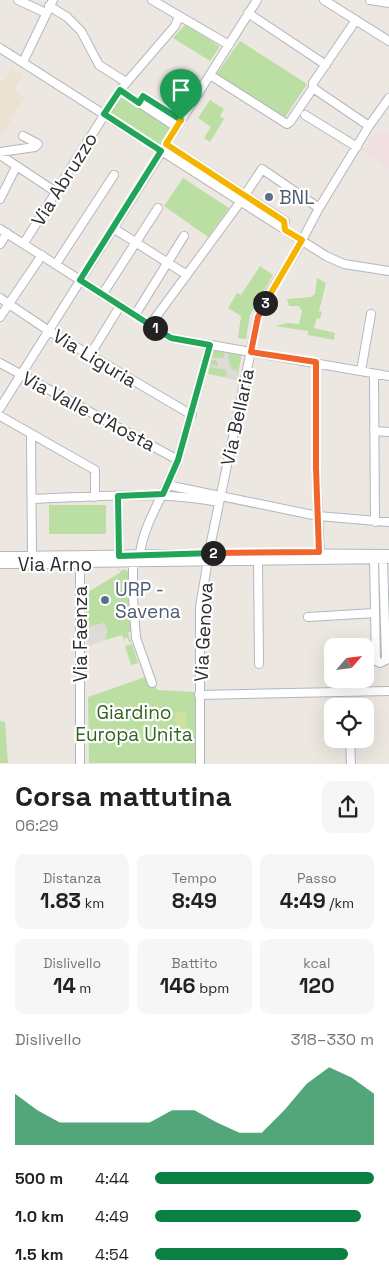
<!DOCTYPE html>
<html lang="it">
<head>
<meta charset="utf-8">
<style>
  body { margin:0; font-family:"Space Grotesk",sans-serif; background:#f6f6f6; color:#222; height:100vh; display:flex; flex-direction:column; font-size:19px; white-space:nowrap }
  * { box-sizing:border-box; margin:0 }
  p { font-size:16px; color:#767676 }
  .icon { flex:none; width:28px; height:28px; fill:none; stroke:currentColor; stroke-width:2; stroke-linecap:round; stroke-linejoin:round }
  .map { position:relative; height:764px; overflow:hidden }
  .sheet { display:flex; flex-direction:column; background:#fff; flex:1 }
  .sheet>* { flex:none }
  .needle { width:32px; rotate:62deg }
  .fabs { position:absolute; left:324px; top:638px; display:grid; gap:10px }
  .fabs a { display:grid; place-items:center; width:50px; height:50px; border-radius:10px; background:#fff; box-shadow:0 5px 20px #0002; font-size:25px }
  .pin { position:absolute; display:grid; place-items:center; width:42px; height:42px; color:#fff; margin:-51px -21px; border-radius:50% 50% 50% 0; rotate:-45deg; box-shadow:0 0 5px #0007 }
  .pin .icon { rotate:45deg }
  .km { position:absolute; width:25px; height:25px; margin:-12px; border-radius:50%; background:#222; color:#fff; font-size:14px; line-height:25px; text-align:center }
  .round { display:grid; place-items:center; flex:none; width:52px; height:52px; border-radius:10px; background:#f6f6f6 }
  .headline { display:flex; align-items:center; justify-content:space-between; height:85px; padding:0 15px }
  h1 { font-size:28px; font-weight:700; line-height:38px }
  .metrics { display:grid; grid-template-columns:repeat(3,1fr); gap:8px; height:85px; padding:5px 15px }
  .metrics div { display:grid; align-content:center; border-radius:10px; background:#f6f6f6; text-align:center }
  .metrics b { font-size:21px; font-weight:700 }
  .metrics small { font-size:14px; font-weight:400 }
  .metrics p { font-size:14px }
  .chart { height:140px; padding:10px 15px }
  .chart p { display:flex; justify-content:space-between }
  .chart svg { width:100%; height:90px; margin-top:5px; fill:#0b8043; opacity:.7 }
  ul { padding:0 15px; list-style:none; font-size:16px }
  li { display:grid; grid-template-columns:80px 60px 1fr; align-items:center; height:38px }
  li i { height:12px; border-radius:6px; background:#0b8043 }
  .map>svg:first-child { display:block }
  .education { fill:#ece2d2 }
  .medical { fill:#f2dfe2 }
  .green { fill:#bbdea3 }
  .pitch { fill:#cce4a0 }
  .plaza { fill:#dddad7 }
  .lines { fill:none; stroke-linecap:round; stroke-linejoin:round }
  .minor-casing { stroke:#b4b7bf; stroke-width:10 }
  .minor { stroke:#fff; stroke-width:8 }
  .split-1-casing { stroke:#fff; stroke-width:10 }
  .split-2-casing { stroke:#fff; stroke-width:10 }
  .split-3-casing { stroke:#fff; stroke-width:10 }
  .split-4-casing { stroke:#fff; stroke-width:10 }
  .split-1 { stroke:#22a559; stroke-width:6 }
  .split-2 { stroke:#22a559; stroke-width:6 }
  .split-3 { stroke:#f0652b; stroke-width:6 }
  .split-4 { stroke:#f5b400; stroke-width:6 }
  .service-dot { fill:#5c6f8a; stroke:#fff; stroke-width:2 }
  .labels { text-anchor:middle; stroke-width:4.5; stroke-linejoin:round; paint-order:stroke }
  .street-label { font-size:19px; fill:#2d2d2d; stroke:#fff }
  .service-label { font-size:19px; fill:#4e5e75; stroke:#fff; text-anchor:start }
  .park-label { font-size:19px; fill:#356422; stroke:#fff }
</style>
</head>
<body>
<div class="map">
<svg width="389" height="764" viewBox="0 0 389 764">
  <rect width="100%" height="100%" fill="#ede7e1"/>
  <path class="education" d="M12,68L23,75L14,90L25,97L0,138V81L5,80Z"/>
  <path class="medical" d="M377,131L389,133V170L362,151Z"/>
  <path class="green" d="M185,25L189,26L219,46V48L210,61L173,38Z
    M240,41L307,84L284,119L216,75Z
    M120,90L176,127L161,151L104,114Z
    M210,100L224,109L220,116L224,119L210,142L204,138L211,127L198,118Z
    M183,178L229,208L208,237L164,206Z
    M260,266L273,275L250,315L246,339L238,338L241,316L228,308L237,293L241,295Z
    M317,278L326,283L319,311L322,312L320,319L317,318L314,328L335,333L334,340L308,335V331L275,326L287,323L299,324L302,311L299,306H289L287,299L311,297L315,294Z
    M214,348L242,353L237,380L208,374Z
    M49,505H106V534H49Z
    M117,568L122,571L124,569L132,574L129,605L132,631L126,634L128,633L131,642H129L128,638H124L125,644L122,635L105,640L107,632L105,623L87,627L85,596L88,592L121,572Z
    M132,644L138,663L131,665L125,646Z
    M151,675L157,690L195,692V763H89L88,697Z
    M0,721L5,722L8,763H0Z"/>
  <path class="pitch" d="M175,712H186L187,731H176Z"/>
  <path class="plaza" d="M226,350L227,351L231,369L238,371L237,380L223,377L227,375L226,370L209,367L210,365L217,366L218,364L217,361L211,359L212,356L214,358H223Z
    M105,623L107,632L105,640L87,647V627Z"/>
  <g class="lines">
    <g class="minor-casing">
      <path id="minor" d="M18,0L46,13
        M152,0L229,45
        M324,0L389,41
        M370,0L389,3
        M49,6L67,17L81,31L99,65L126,82
        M248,13L326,65
        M0,48L326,256L344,264L389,271
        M23,62L53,0
        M210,75L287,124L290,122L313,88V83L356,20
        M313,88L369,126
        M120,90L176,127
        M139,103L143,96L181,120
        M305,115L357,147
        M166,144L285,221V230
        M0,152L35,147L38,144L23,136
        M0,155L56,192
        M0,199L16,167
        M113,228L187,275
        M0,229L171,338L389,376
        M24,243L120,90L175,26L179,16
        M0,244L7,233
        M56,264L114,175
        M102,295L158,208
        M0,298L49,331L192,415
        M135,315L184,236
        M0,317L42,255
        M150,325L241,201L262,169L319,208
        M90,355L120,306
        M316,362V469L320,558
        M0,363L178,460
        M361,371L371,314
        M374,374L375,522
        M0,408L257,0
        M0,416L95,470V497
        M374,431L389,432
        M167,485L318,516L389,522
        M118,496L119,556
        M32,499C94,497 158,490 219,502
        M0,556C130,555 259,552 389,554
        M32,556L31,437L33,435
        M140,556C141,527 168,488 178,460L210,345
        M374,560L376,661L380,663L386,660L383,559
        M258,561L259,664
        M0,564L389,559
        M133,564V598L136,638L152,683
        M308,617L375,613
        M199,695L389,691
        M350,739L351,764
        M80,764V564
        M200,764V607L211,542L258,317L268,296L298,248L319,208L369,126L389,98"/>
    </g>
    <use href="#minor" class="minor"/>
  </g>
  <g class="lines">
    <g class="split-1-casing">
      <path id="split-1" d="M155,328L80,280L161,151L104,114L120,90L139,103L143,96L181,120"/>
    </g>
    <g class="split-2-casing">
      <path id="split-2" d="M155,328L171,338L210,345L178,460L163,494L118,496L119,556L213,553"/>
    </g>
    <g class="split-3-casing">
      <path id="split-3" d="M213,553L319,552L316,468V362L251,352L258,317L265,303"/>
    </g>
    <g class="split-4-casing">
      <path id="split-4" d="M181,120L166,144L284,221L285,230L302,240L265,303"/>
    </g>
    <use href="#split-1" class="split-1"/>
    <use href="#split-2" class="split-2"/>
    <use href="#split-3" class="split-3"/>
    <use href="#split-4" class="split-4"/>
  </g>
  <g class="service-dot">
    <circle cx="269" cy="197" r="5"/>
    <circle cx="105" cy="600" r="5"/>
  </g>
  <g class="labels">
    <g class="street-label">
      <text transform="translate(64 179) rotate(-58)" y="7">Via Abruzzo</text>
      <text transform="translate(95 358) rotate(31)" y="7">Via Liguria</text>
      <text transform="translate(89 411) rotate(28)" y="7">Via Valle d'Aosta</text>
      <text transform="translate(237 417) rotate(-78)" y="7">Via Bellaria</text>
      <text x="55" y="571">Via Arno</text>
      <text transform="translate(203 632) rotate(-87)" y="7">Via Genova</text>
      <text transform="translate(80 634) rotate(-90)" y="7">Via Faenza</text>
    </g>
    <g class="service-label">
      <text x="279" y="204">BNL</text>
      <text x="115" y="596">URP -<tspan x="115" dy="22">Savena</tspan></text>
    </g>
    <g class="park-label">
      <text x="134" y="719">Giardino<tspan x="134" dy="22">Europa Unita</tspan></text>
    </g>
  </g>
</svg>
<div class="fabs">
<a><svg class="needle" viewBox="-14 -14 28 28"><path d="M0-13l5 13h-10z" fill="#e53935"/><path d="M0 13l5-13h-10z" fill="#767676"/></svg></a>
<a><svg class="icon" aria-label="locate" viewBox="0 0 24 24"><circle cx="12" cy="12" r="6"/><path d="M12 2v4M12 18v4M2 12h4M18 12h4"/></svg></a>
</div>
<div class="pin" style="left:181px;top:120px;background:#1e9e55"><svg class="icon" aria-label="arrive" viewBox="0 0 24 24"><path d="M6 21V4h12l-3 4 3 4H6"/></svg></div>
<b class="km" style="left:155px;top:328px">1</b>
<b class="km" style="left:213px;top:553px">2</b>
<b class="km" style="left:265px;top:303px">3</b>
</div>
<section class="sheet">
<div class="headline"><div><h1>Corsa mattutina</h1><p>06:29</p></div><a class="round"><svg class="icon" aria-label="share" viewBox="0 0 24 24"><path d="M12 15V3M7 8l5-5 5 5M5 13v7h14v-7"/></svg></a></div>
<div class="metrics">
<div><p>Distanza</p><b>1.83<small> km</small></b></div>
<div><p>Tempo</p><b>8:49</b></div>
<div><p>Passo</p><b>4:49<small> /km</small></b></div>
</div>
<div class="metrics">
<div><p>Dislivello</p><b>14<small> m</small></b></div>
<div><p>Battito</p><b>146<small> bpm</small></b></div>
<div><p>kcal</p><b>120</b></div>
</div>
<div class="chart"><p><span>Dislivello</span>318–330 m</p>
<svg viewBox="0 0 160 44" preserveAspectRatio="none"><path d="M0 44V19L10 27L20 33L30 33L40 33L50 33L60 33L70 27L80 27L90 33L100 38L110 38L120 27L130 14L140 6L150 11L160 19V44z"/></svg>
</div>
<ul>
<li><b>500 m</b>4:44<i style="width:100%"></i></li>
<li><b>1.0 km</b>4:49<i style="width:94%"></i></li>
<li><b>1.5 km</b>4:54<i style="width:88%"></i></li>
</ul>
</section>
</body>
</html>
